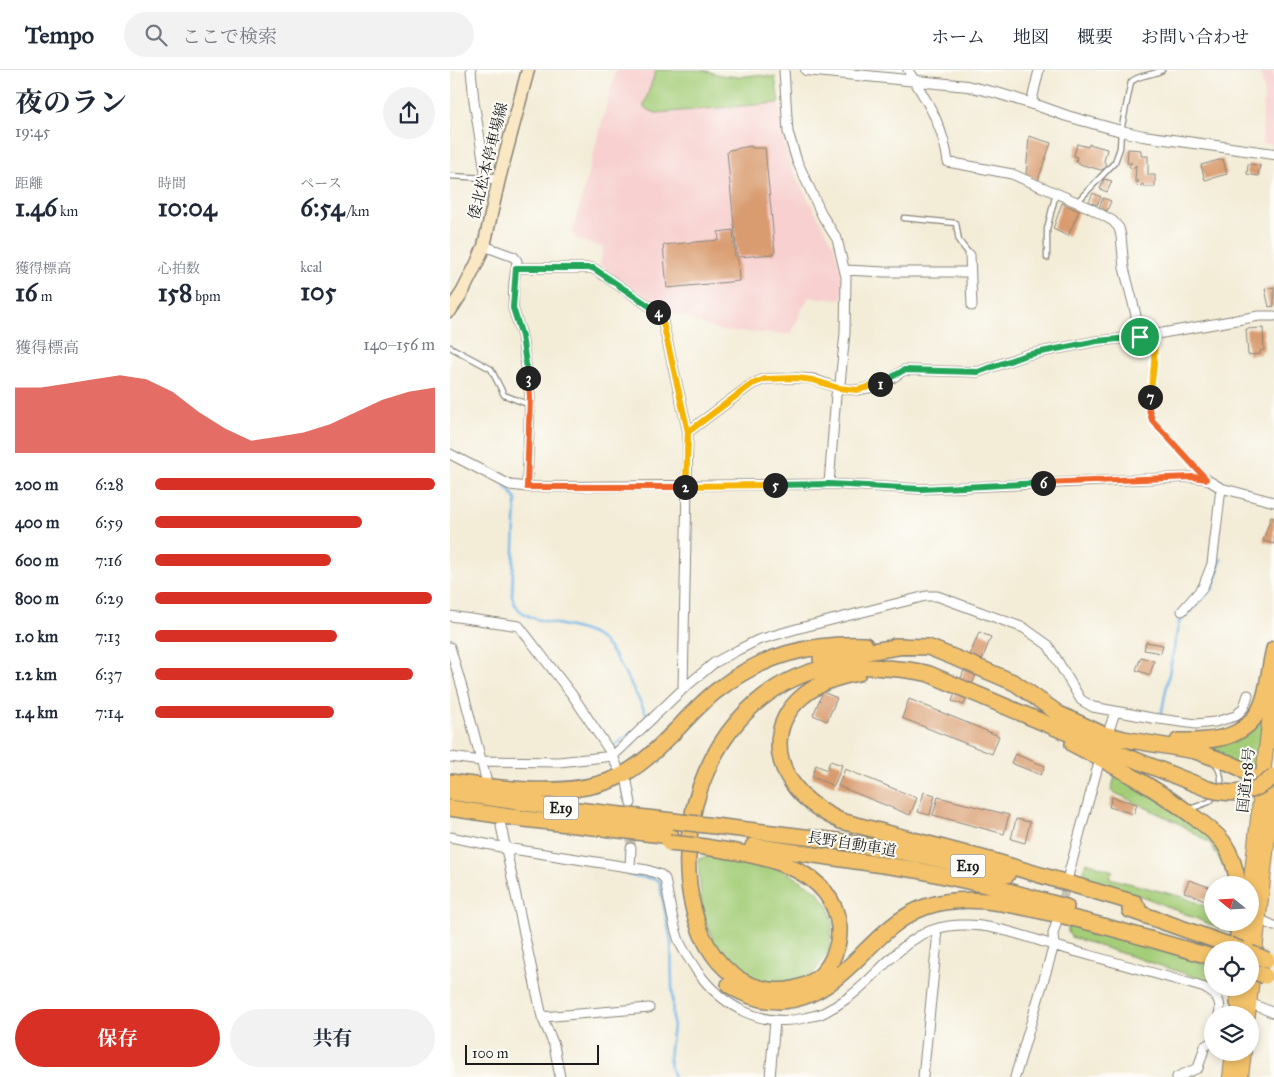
<!DOCTYPE html>
<html lang="ja">
<head>
<meta charset="utf-8">
<style>
  body { margin:0; font-family:"IM FELL Great Primer","Noto Serif JP",serif; background:#f2f2f3; color:#1f2937; height:100vh; display:flex; flex-direction:column; font-size:19px; white-space:nowrap }
  * { box-sizing:border-box; margin:0 }
  p { font-size:16px; color:#747a83 }
  .icon { flex:none; width:28px; height:28px; fill:none; stroke:currentColor; stroke-width:2; stroke-linecap:round; stroke-linejoin:round }
  .map { position:relative; flex:1; overflow:hidden }
  .panel { display:flex; flex-direction:column; background:#fff; width:450px }
  .panel>* { flex:none }
  .needle { width:32px; rotate:288deg }
  .tools { position:absolute; left:754px; top:806px; display:grid; gap:10px }
  .tools a { display:grid; place-items:center; width:55px; height:55px; border-radius:50%; background:#fff; box-shadow:0 2px 8px #0003; font-size:25px }
  .scale { position:absolute; left:15px; bottom:12px; width:134px; box-sizing:border-box; padding-left:5px; border:2px solid #1c1c1c; border-top:0; font-size:14px; line-height:18px; white-space:nowrap; color:#1c1c1c; -webkit-text-stroke:4px #fdfcf7; paint-order:stroke }
  .pin { position:absolute; display:grid; place-items:center; width:42px; height:42px; color:#fff; margin:-21px; border:2px solid #fff; border-radius:50%; box-shadow:0 1px 5px #0007 }
  .km { position:absolute; width:25px; height:25px; margin:-12px; border-radius:50%; background:#222; color:#fff; font-size:14px; line-height:25px; text-align:center }
  .round { display:grid; place-items:center; flex:none; width:52px; height:52px; border-radius:26px; background:#f2f2f3 }
  .overview { display:flex; align-items:center; justify-content:space-between; height:85px; padding:0 15px }
  h1 { font-size:28px; font-weight:700; line-height:38px }
  .stats { display:grid; grid-template-columns:repeat(3,1fr); gap:8px; height:85px; padding:5px 15px }
  .stats div { display:grid; align-content:center }
  .stats b { font-size:25px; font-weight:700 }
  .stats small { font-size:14px; font-weight:400 }
  .stats p { font-size:14px }
  .chart { height:140px; padding:10px 15px }
  .chart p { display:flex; justify-content:space-between }
  .chart svg { width:100%; height:90px; margin-top:5px; fill:#d93025; opacity:.7 }
  .primary-button { display:flex; gap:10px; margin-top:auto; padding:10px 15px }
  .primary-button a { flex:1; height:58px; border-radius:30px; background:#d93025; color:#fff; font-size:20px; font-weight:700; line-height:58px; text-align:center }
  .primary-button a+a { background:#f2f2f3; color:#1f2937 }
  ul { padding:0 15px; list-style:none; font-size:16px }
  li { display:grid; grid-template-columns:80px 60px 1fr; align-items:center; height:38px }
  li i { height:12px; border-radius:6px; background:#d93025 }
  header { display:flex; align-items:center; gap:30px; box-sizing:border-box; height:70px; padding:0 25px; background:#fff; border-bottom:1px solid #e0e1e3 }
  header strong { font-size:24px }
  nav { display:flex; gap:28px; margin-inline-start:auto; font-size:18px }
  .search { width:350px; height:45px; background:#f2f2f3; display:flex; align-items:center; gap:12px; box-sizing:border-box; padding:0 18px; border-radius:28px; color:#747a83; font-size:19px }
  main { display:flex; flex:1; min-height:0 }
  .map>svg:first-child { display:block }
  .built { fill:#f7d0cf }
  .green { fill:#a4cd78; stroke:#60744a }
  .lines { fill:none; stroke-linecap:round; stroke-linejoin:round }
  .stream { stroke:#70b5e6; stroke-width:2.5 }
  .building { fill:#d99c6f }
  .minor-tunnel { stroke:#c8c2b2; stroke-width:9; stroke-dasharray:9 4.5; stroke-linecap:butt }
  .service-casing { stroke:#88847a; stroke-width:7 }
  .minor-casing { stroke:#88847a; stroke-width:11 }
  .tertiary-casing { stroke:#88847a; stroke-width:12 }
  .secondary-casing { stroke:#88847a; stroke-width:15 }
  .trunk-casing { stroke:#88847a; stroke-width:16 }
  .motorway-casing { stroke:#88847a; stroke-width:18 }
  .service { stroke:#fff; stroke-width:4.5 }
  .minor { stroke:#fff; stroke-width:9 }
  .tertiary { stroke:#fff; stroke-width:10 }
  .secondary { stroke:#fae7c3; stroke-width:12 }
  .trunk { stroke:#f3c26a; stroke-width:14 }
  .motorway { stroke:#f3c26a; stroke-width:15 }
  .motorway-bridge-casing { stroke:#88847a; stroke-width:18; stroke-linecap:butt }
  .motorway-bridge { stroke:#f3c26a; stroke-width:15 }
  .split-1-casing { stroke:#fff; stroke-width:10 }
  .split-2-casing { stroke:#fff; stroke-width:10 }
  .split-3-casing { stroke:#fff; stroke-width:10 }
  .split-4-casing { stroke:#fff; stroke-width:10 }
  .split-5-casing { stroke:#fff; stroke-width:10 }
  .split-6-casing { stroke:#fff; stroke-width:10 }
  .split-7-casing { stroke:#fff; stroke-width:10 }
  .split-8-casing { stroke:#fff; stroke-width:10 }
  .split-1 { stroke:#22a559; stroke-width:6 }
  .split-2 { stroke:#f5b400; stroke-width:6 }
  .split-3 { stroke:#f0652b; stroke-width:6 }
  .split-4 { stroke:#22a559; stroke-width:6 }
  .split-5 { stroke:#f5b400; stroke-width:6 }
  .split-6 { stroke:#22a559; stroke-width:6 }
  .split-7 { stroke:#f0652b; stroke-width:6 }
  .split-8 { stroke:#f5b400; stroke-width:6 }
  .labels { text-anchor:middle; stroke-width:4; stroke-linejoin:round; paint-order:stroke }
  .shield { fill:#fdfcf7; stroke:#605f5e; stroke-width:1 }
  .shield-label { font-size:14px; font-weight:bold; fill:#1c1c1c }
  .street-label { font-size:15px; fill:#1c1c1c; stroke:#fdfcf7 }
</style>
</head>
<body>
<header>
<strong>Tempo</strong>
<div class="search"><svg class="icon" aria-label="search" viewBox="0 0 24 24"><circle cx="10" cy="10" r="6"/><path d="M15 15l6 6"/></svg>ここで検索</div>
<nav><a>ホーム</a><a>地図</a><a>概要</a><a>お問い合わせ</a></nav>
</header>
<main>
<section class="panel">
<div class="overview"><div><h1>夜のラン</h1><p>19:45</p></div><a class="round"><svg class="icon" aria-label="share" viewBox="0 0 24 24"><path d="M12 15V3M7 8l5-5 5 5M5 13v7h14v-7"/></svg></a></div>
<div class="stats">
<div><p>距離</p><b>1.46<small> km</small></b></div>
<div><p>時間</p><b>10:04</b></div>
<div><p>ペース</p><b>6:54<small> /km</small></b></div>
</div>
<div class="stats">
<div><p>獲得標高</p><b>16<small> m</small></b></div>
<div><p>心拍数</p><b>158<small> bpm</small></b></div>
<div><p>kcal</p><b>105</b></div>
</div>
<div class="chart"><p><span>獲得標高</span>140–156 m</p>
<svg viewBox="0 0 160 44" preserveAspectRatio="none"><path d="M0 44V12L10 12L20 10L30 8L40 6L50 8L60 14L70 24L80 32L90 38L100 36L110 34L120 30L130 24L140 18L150 14L160 12V44z"/></svg>
</div>
<ul>
<li><b>200 m</b>6:28<i style="width:100%"></i></li>
<li><b>400 m</b>6:59<i style="width:74%"></i></li>
<li><b>600 m</b>7:16<i style="width:63%"></i></li>
<li><b>800 m</b>6:29<i style="width:99%"></i></li>
<li><b>1.0 km</b>7:13<i style="width:65%"></i></li>
<li><b>1.2 km</b>6:37<i style="width:92%"></i></li>
<li><b>1.4 km</b>7:14<i style="width:64%"></i></li>
</ul>
<div class="primary-button"><a>保存</a><a>共有</a></div>
</section>
<div class="map">
<svg width="824" height="1007" viewBox="0 0 824 1007">
  <rect width="100%" height="100%" fill="#fdfcf7"/>
  <filter id="ink" filterUnits="userSpaceOnUse"><feTurbulence type="fractalNoise" baseFrequency=".02" numOctaves="2"/><feDisplacementMap in="SourceGraphic" scale="10" xChannelSelector="R" yChannelSelector="G"/><feConvolveMatrix kernelMatrix="1 2 1 2 8 2 1 2 1" color-interpolation-filters="sRGB"/></filter>
  <filter id="wash" filterUnits="userSpaceOnUse"><feTurbulence type="fractalNoise" baseFrequency=".0096" numOctaves="4" result="noise"/><feDisplacementMap in="SourceGraphic" scale="20" xChannelSelector="R" yChannelSelector="G"/><feGaussianBlur stdDeviation="1.12" result="paint"/><feColorMatrix in="noise" values="0 0 0 0 0 0 0 0 0 0 0 0 0 0 0 0 0 1.4 0 .05"/><feComposite in="paint" operator="in"/></filter>
  <g filter="url(#wash)">
    <rect width="100%" height="100%" fill="#f3ecd7"/>
    <path class="built" d="M166,0H253L271,5L288,7L305,5L325,7L333,71L344,104L384,176L392,205V228L390,230L359,227L353,237L341,264L271,261L224,244L150,195L153,177L126,169L122,164Z
      M809,0H824V75L812,73L814,20Z"/>
    <path class="green" d="M206,0H253L271,5L288,7L305,5L325,7L329,33L206,43L194,38V35Z
      M809,652L812,653L808,706L759,681V674Z
      M666,703L758,762L777,787L783,815H780L779,805L760,773L730,754L661,721Z
      M263,785L307,793L333,800L367,821L379,837L383,853L379,881L365,901L354,911L309,915L292,907L268,881L256,853L252,840L248,789Z
      M636,792L663,801L659,808L733,827L762,839V852L781,853V863L699,829L633,807Z
      M618,855L660,864L762,896V911H758L621,867L618,862Z"/>
    <g class="lines">
      <path class="stream" d="M54,416L61,422L66,430L62,526C63,529 64,533 66,536C79,556 129,552 150,569C166,581 187,627 198,647L194,650
        M711,646L729,552L763,518L771,489
        M161,678L184,661
        M160,695L162,700
        M171,717L175,732
        M176,777V785
        M177,803L179,805L209,810L210,815L221,872L223,955L219,988L221,999L224,1007"/>
    </g>
    <g id="blocks">
      <path class="building" d="M579,66L601,73L588,110L576,105Z
        M627,74L638,77L639,74L657,79L654,91L657,97L651,100L629,94L630,93L626,92L627,87L624,86Z
        M301,76L302,78H315L325,182L324,184L290,187L287,186L277,82L279,80Z
        M678,79L691,80V86H698V105H705V117H693V114L689,117L686,114L689,111H685L686,95L682,99L679,96L682,93H677Z
        M773,89L777,104L755,110L751,95Z
        M798,94L810,95L808,106L797,104Z
        M654,109L662,111L657,122L650,119Z
        M643,123L651,127L647,135L639,132Z
        M653,128L661,131L657,141L649,138Z
        M612,133L629,141L618,166L603,159Z
        M283,160L285,187L288,189L289,211L217,218L213,175L269,170L268,162Z
        M824,217V236L819,237L815,219Z
        M813,258L814,280L810,281V284L798,285L796,259Z
        M821,447L824,448V474L813,471Z
        M529,562L541,567L514,635L502,631Z
        M696,572L713,575L711,583L694,580Z
        M691,587L704,591L700,605L686,600Z
        M373,622L387,628L377,651L363,645Z
        M459,629L549,666L542,684L452,648Z
        M565,684L595,696L591,705L561,693Z
        M380,691L392,695L384,716L362,707L366,695L377,700Z
        M395,699L467,728L460,745L388,716Z
        M474,722L485,725L480,745L468,742Z
        M488,727L559,745L554,764L483,745Z
        M662,727L687,734L684,744L659,737Z
        M566,749L580,752L575,773L561,769Z
        M739,810L762,818L758,831L734,822Z"/>
    </g>
  </g>
  <g filter="url(#ink)">
    <use href="#blocks" fill-opacity="0" stroke="#88847a" stroke-width="1"/>
    <g class="lines">
      <path class="minor-tunnel" d="M181,778V733
        M610,840L618,809"/>
      <g class="service-casing">
        <path id="service" d="M0,106L36,108
          M627,132L665,92L670,78L671,61L681,12C689,4 702,6 712,0
          M454,148L506,153L509,171L520,185
          M597,188V159L606,123
          M705,265L704,295L699,339L702,350L756,408
          M0,277L41,299L54,325L80,335
          M766,693C770,701 773,710 770,719
          M740,739L759,732L766,725"/>
      </g>
      <g class="minor-casing">
        <path id="minor" d="M21,0L24,31L36,108L49,109
          M334,0L338,62L347,91L373,147L387,169L396,207L395,263L390,314L386,325L379,414
          M458,0C477,32 493,54 498,92L562,104L638,137L663,151L669,158L671,166L674,198L685,241L690,267
          M581,34L589,0
          M34,176L64,187L67,191L64,213L63,238L72,266L80,326L77,417
          M520,185L522,236
          M66,198H143L211,244L238,362L233,619
          M395,200L435,202H520
          M238,362L302,314L315,309L347,308L363,309L388,318L407,320L423,317L438,311L454,300L528,302L576,285L647,271L690,267L809,246H824
          M0,384L60,415L77,417L379,414L471,419L743,407L756,409L771,418L824,432
          M732,541L753,517L762,494L771,418
          M0,546L69,556L123,626L163,686L167,696
          M0,577L13,621L36,709
          M660,657L665,642
          M0,687L31,691L109,692L163,686L233,619L264,593L288,580L308,570L346,559L476,526H487L574,558L598,575L631,630L643,637L702,648L746,654L765,652L786,646L794,637L798,625
          M177,712L181,733
          M51,756L92,947L104,975L110,1007
          M0,767L56,778L197,800L211,805L215,809C219,829 222,850 228,868C232,880 241,891 247,901C272,936 311,958 355,948C360,946 367,946 373,943C381,939 391,933 399,927C431,904 455,861 499,856C539,851 575,867 613,878C660,891 708,904 755,918C767,925 772,931 769,945
          M180,797L181,778
          M618,806L648,696
          M809,849L824,856
          M800,933L824,943
          M92,947L199,938
          M320,1007L325,951
          M473,1007L487,872L486,859
          M565,1007L604,875L603,864L606,854
          M727,1007L748,998L755,976L762,972"/>
      </g>
      <g class="tertiary-casing">
        <path id="tertiary" d="M356,0L517,16L547,23L589,36L617,46L671,61L693,66L824,84"/>
      </g>
      <g class="secondary-casing">
        <path id="secondary" d="M0,241L13,221L27,193L34,176L49,109L78,0"/>
      </g>
      <g class="trunk-casing">
        <path id="trunk" d="M800,818L824,610
          M794,874L796,852
          M798,945L824,711
          M780,1007L783,982
          M791,1007L794,982"/>
      </g>
      <g class="motorway-casing">
        <path id="motorway" d="M445,576L478,577L523,595L565,613L609,644L650,663L674,669L745,681L779,693L790,698L805,709L822,733
          M371,589L454,576
          M408,603C310,619 302,711 391,751L543,791L685,833L690,842
          M728,671C767,672 804,668 815,625C819,610 820,594 824,579
          M623,674C665,696 706,718 744,747C754,754 765,762 773,772C782,785 786,800 788,815
          M0,712C49,718 120,729 166,708C192,696 210,676 230,656C242,643 255,629 269,619C313,585 360,573 415,575
          M0,722L110,738L223,751
          M0,738L74,749L221,766
          M248,754L388,771L470,785L557,805
          M248,776C298,784 382,791 389,857C390,874 383,893 371,905C356,919 333,923 314,919C284,913 264,891 252,865C214,774 254,647 347,607C376,594 404,595 435,598C450,599 465,600 479,604L618,663L758,719
          M303,776L467,800L540,816L616,837
          M680,840L779,875
          M788,880V852
          M279,915C294,925 311,931 329,931C394,929 418,858 475,837C517,822 563,835 605,844C658,856 710,872 762,887
          M788,933V918"/>
      </g>
      <use href="#service" class="service"/>
      <use href="#minor" class="minor"/>
      <use href="#tertiary" class="tertiary"/>
      <use href="#secondary" class="secondary"/>
      <use href="#trunk" class="trunk"/>
      <use href="#motorway" class="motorway"/>
      <g class="motorway-bridge-casing">
        <path id="motorway-bridge" d="M758,719C783,726 804,724 824,706
          M223,751L248,754
          M219,773L248,776
          M779,875L792,880
          M800,883L817,890
          M800,900L815,906"/>
      </g>
      <use href="#motorway-bridge" class="motorway-bridge"/>
    </g>
  </g>
  <g class="lines" filter="url(#ink)">
    <g class="split-1-casing">
      <path id="split-1" d="M430,314L454,300L528,302L576,285L647,271L690,267"/>
    </g>
    <g class="split-2-casing">
      <path id="split-2" d="M235,417L236,416L238,362L302,314L315,309L347,308L363,310L388,318L407,320L430,314"/>
    </g>
    <g class="split-3-casing">
      <path id="split-3" d="M78,308L80,326L77,417H235"/>
    </g>
    <g class="split-4-casing">
      <path id="split-4" d="M78,308L72,266L63,238L66,198H143L208,242"/>
    </g>
    <g class="split-5-casing">
      <path id="split-5" d="M208,242L211,244L238,362L236,416L325,415"/>
    </g>
    <g class="split-6-casing">
      <path id="split-6" d="M325,415L379,414L471,419L593,413"/>
    </g>
    <g class="split-7-casing">
      <path id="split-7" d="M593,413L743,407L756,409L702,350L699,339L700,327"/>
    </g>
    <g class="split-8-casing">
      <path id="split-8" d="M690,267L705,265L704,295L700,327"/>
    </g>
    <use href="#split-1" class="split-1"/>
    <use href="#split-2" class="split-2"/>
    <use href="#split-3" class="split-3"/>
    <use href="#split-4" class="split-4"/>
    <use href="#split-5" class="split-5"/>
    <use href="#split-6" class="split-6"/>
    <use href="#split-7" class="split-7"/>
    <use href="#split-8" class="split-8"/>
  </g>
  <g class="labels">
    <g class="shield">
      <rect x="93.5" y="726.5" width="35" height="23" rx="4"/>
      <rect x="500.5" y="784.5" width="35" height="23" rx="4"/>
    </g>
    <g class="shield-label">
      <text x="111" y="743">E19</text>
      <text x="518" y="801">E19</text>
    </g>
    <g class="street-label">
      <text transform="translate(38 91) rotate(-76)" y="5">倭北松本停車場線</text>
      <text transform="translate(796 710) rotate(-84)" y="5">国道158号</text>
      <text transform="translate(402 774) rotate(9)" y="5">長野自動車道</text>
    </g>
  </g>
</svg>
<div class="tools">
<a><svg class="needle" viewBox="-14 -14 28 28"><path d="M0-13l5 13h-10z" fill="#e53935"/><path d="M0 13l5-13h-10z" fill="#747a83"/></svg></a>
<a><svg class="icon" aria-label="locate" viewBox="0 0 24 24"><circle cx="12" cy="12" r="6"/><path d="M12 2v4M12 18v4M2 12h4M18 12h4"/></svg></a>
<a><svg class="icon" aria-label="layers" viewBox="0 0 24 24"><path d="M12 4l9 5-9 5-9-5zM3 14l9 5 9-5"/></svg></a>
</div>
<div class="scale">100 m</div>
<div class="pin" style="left:690px;top:267px;background:#1e9e55"><svg class="icon" aria-label="arrive" viewBox="0 0 24 24"><path d="M6 21V4h12l-3 4 3 4H6"/></svg></div>
<b class="km" style="left:430px;top:314px">1</b>
<b class="km" style="left:235px;top:417px">2</b>
<b class="km" style="left:78px;top:308px">3</b>
<b class="km" style="left:208px;top:242px">4</b>
<b class="km" style="left:325px;top:415px">5</b>
<b class="km" style="left:593px;top:413px">6</b>
<b class="km" style="left:700px;top:327px">7</b>
</div>
</main>
</body>
</html>
